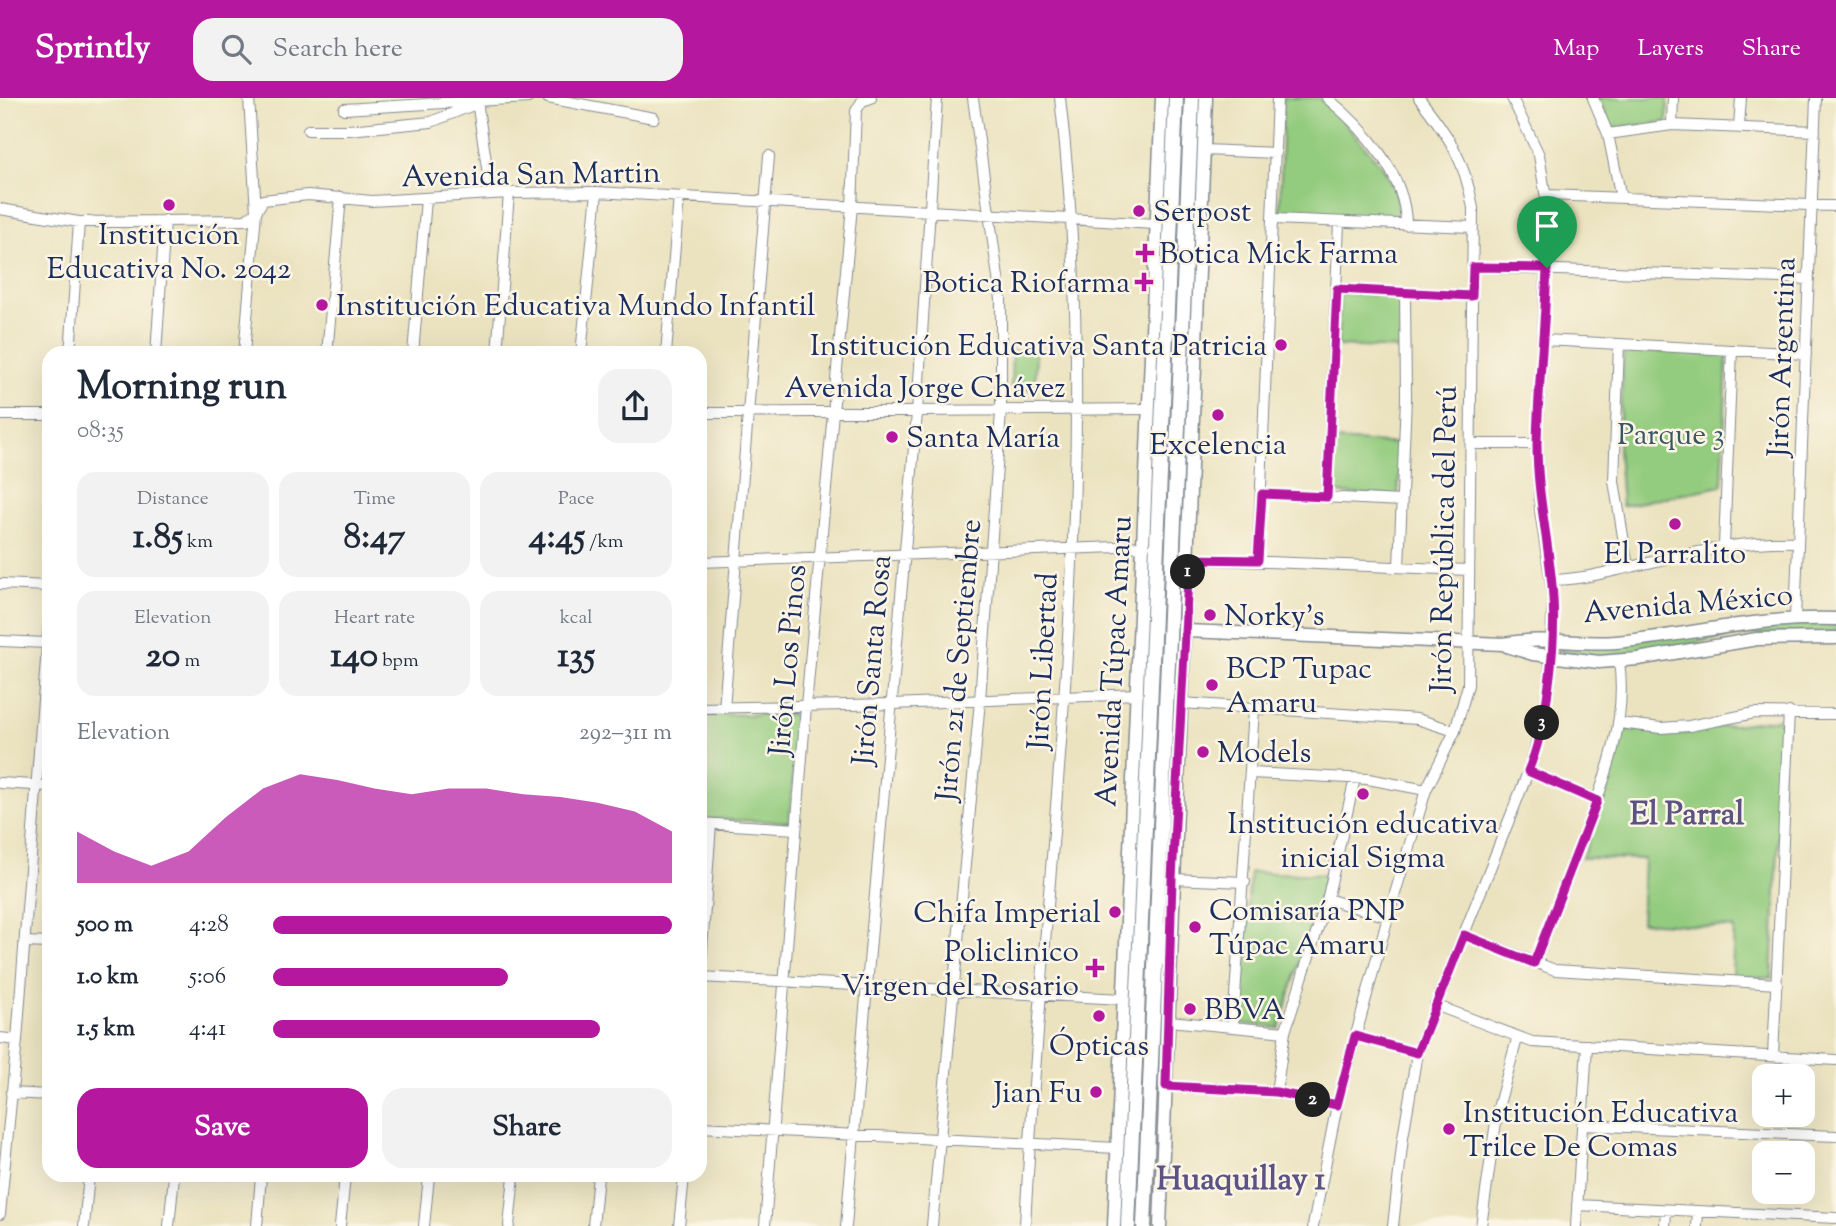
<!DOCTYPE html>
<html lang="en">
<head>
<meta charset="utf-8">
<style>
  body { margin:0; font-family:"Sorts Mill Goudy",serif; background:#f2f2f3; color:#1f2937; height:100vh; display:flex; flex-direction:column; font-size:26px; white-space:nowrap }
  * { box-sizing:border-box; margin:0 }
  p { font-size:23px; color:#747a83 }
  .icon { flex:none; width:38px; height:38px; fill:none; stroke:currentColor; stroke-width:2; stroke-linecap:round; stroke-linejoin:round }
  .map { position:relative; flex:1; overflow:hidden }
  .details { position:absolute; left:42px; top:248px; width:665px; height:836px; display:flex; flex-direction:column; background:#fff; border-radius:21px; box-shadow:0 7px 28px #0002 }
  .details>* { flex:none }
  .fabs { position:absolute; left:1752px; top:966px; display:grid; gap:14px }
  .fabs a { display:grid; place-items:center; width:63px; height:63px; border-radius:14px; background:#fff; box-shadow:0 7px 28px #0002; font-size:35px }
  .pin { position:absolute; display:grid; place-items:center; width:60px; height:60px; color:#fff; margin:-72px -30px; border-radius:50% 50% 50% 0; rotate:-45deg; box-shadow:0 0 7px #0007 }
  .pin .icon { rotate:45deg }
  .km { position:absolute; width:35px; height:35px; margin:-18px; border-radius:50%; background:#222; color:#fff; font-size:19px; line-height:35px; text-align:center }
  .round { display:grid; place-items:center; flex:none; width:74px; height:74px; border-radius:21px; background:#f2f2f3 }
  .overview { display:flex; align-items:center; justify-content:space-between; height:119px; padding:0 35px }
  h1 { font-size:38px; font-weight:800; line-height:52px }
  .metrics { display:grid; grid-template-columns:repeat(3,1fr); gap:10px; height:119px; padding:7px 35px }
  .metrics div { display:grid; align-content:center; border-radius:18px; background:#f2f2f3; text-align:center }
  .metrics b { font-size:35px; font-weight:800 }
  .metrics small { font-size:19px; font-weight:400 }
  .metrics p { font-size:19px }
  .chart { height:196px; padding:14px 35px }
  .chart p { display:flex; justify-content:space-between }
  .chart svg { width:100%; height:126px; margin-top:7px; fill:#b5179e; opacity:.7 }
  .cta { display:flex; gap:14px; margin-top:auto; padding:14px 35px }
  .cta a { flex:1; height:80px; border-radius:21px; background:#b5179e; color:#fff; font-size:28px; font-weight:800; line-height:80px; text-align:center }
  .cta a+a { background:#f2f2f3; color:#1f2937 }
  ul { padding:0 35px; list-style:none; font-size:23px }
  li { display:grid; grid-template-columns:112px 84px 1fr; align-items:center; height:52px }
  li i { height:18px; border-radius:9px; background:#b5179e }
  header { display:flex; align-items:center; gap:42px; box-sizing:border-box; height:98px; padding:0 35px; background:#b5179e; color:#fff }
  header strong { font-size:33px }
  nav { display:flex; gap:38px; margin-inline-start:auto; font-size:24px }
  .search { width:490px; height:63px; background:#f2f2f3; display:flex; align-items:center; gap:18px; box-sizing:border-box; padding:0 24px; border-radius:21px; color:#747a83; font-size:26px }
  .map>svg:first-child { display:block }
  .green { fill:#94cc7f; stroke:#587e6e; stroke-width:2 }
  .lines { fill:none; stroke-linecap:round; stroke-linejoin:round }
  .minor-casing { stroke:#83898f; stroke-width:12 }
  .major-casing { stroke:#83898f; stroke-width:15 }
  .highway-casing { stroke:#83898f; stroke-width:17 }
  .minor { stroke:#fff; stroke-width:10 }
  .major { stroke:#fff; stroke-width:12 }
  .highway { stroke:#fff; stroke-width:14 }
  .route-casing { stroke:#fff; stroke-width:14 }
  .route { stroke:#b5179e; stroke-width:9 }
  .poi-dot { fill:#b5179e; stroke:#fcf5e5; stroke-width:2.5 }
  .labels { text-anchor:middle; stroke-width:5; stroke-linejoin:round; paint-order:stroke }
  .street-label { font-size:30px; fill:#1b2f5e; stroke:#fcf5e5 }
  .poi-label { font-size:30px; fill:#1b2f5e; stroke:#fcf5e5; text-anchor:start }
  .park-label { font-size:30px; fill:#395666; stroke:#fcf5e5 }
  .neighbourhood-label { font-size:32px; font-weight:bold; fill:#5a5384; stroke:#fcf5e5 }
</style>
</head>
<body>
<header>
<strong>Sprintly</strong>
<div class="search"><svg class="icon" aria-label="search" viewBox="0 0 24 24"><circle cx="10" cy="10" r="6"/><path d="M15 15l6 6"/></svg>Search here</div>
<nav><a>Map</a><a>Layers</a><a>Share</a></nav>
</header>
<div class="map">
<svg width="1836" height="1128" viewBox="0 0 1836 1128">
  <rect width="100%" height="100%" fill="#fcf5e5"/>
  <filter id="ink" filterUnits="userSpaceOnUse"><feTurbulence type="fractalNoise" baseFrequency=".0143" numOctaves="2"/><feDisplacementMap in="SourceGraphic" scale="14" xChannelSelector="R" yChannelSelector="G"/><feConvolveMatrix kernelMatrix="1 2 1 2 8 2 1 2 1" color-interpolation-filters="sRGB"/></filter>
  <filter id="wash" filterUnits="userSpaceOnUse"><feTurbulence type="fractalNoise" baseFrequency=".00686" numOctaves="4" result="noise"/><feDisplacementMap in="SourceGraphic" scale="28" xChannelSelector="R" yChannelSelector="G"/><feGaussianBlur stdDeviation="1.57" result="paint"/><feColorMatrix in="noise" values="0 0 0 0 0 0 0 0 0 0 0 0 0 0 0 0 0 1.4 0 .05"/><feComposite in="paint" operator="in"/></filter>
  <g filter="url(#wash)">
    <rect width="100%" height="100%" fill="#ebe3c0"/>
    <path class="green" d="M1283,0H1319L1332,10L1384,71L1396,96L1402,122L1280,115Z
      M1598,0H1668L1667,24L1611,30Z
      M1340,195L1402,198V251L1338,248Z
      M1624,252L1727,257L1722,388L1622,408L1618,351Z
      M1012,253H1036L1035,291L1011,290Z
      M1334,342L1401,346L1398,398L1332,395Z
      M1789,525L1836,527V535L1745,537L1612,558L1558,553L1563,547Z
      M799,616L789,724L700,721V617Z
      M1784,620L1772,880L1732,879L1734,830L1641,824L1644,761L1582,760L1608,688L1624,631L1684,634Z
      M1250,774L1327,777L1279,930L1238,925Z"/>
  </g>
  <g filter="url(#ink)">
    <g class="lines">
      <g class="minor-casing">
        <path id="minor" d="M548,0L654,20
          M1327,0C1364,30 1406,77 1406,127
          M1593,0L1608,36L1621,100
          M477,3L491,96
          M344,11L528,0
          M1672,27L1673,0
          M1739,28L1741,0
          M308,32H349L431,24L478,5
          M1608,36L1672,27L1815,33
          M1204,52L1276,55
          M1547,97L1836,108
          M0,111L79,124L246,122L256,114L263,102L308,97L372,103L509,95L597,94L1155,126
          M1274,121L1472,129
          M1473,169L1809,181
          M1337,191L1472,198
          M1544,242L1806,256
          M1619,246L1614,383L1628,469
          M70,256L79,124
          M156,256L165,122
          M244,256L256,114L249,0
          M327,256L341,99
          M413,256L426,101
          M497,256L509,95
          M581,256L597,94
          M666,256L679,99
          M700,315L1149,311
          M0,317H49
          M1471,346H1537
          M1262,396L1401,403
          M1327,399L1339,125
          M1724,448L1732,252
          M1189,461L1469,472
          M1258,462L1277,0
          M700,464L1145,448
          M1399,469L1406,300L1405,195
          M1551,482C1578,482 1604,475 1631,469C1687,456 1740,442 1797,444
          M0,486L49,488
          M1795,521L1816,0
          M0,543L47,545
          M1182,605L1417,621L1455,633
          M700,610L893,606L1138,596
          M724,610L769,58
          M1619,625L1661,630L1689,628L1755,615L1836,616
          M1528,673L1597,703
          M1252,675L1368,681L1426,692
          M0,685L49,688
          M700,725L796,731
          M711,726L700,879L1123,901
          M1172,781L1245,784
          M1327,801L1388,819
          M1464,837L1555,872L1777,886
          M25,844L49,845
          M1534,865C1550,825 1565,785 1581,745C1603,686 1628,628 1619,563
          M1435,907L1532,944L1836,962
          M1169,923L1285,934
          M1233,928L1254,611
          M1355,938L1417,955
          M0,940L17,942
          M1773,958L1789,614
          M1166,988L1276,994L1337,1007
          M1276,994L1285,934L1328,798L1355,680
          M11,995L49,997
          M1582,1027L1836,1038
          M700,1029L1117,1050
          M1577,1107L1836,1120
          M0,1116L17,942L49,523
          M84,1128L89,1078
          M169,1128L174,1078
          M257,1128L261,1078
          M340,1128L345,1078
          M424,1128L429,1078
          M509,1128L514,1078
          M593,1128L598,1078
          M679,1128L684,1078
          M765,1128L806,608L852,108L856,13L862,3L871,0
          M846,1128L917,315L937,0
          M932,1128L980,602L1001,314V201L973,0
          M1025,1128C1044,753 1105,376 1060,0
          M1313,1128L1337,1007L1388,819L1426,692L1455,633L1468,587L1473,110C1465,62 1449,38 1419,0
          M1393,1128L1403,1039L1417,955L1532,664L1549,590L1553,499L1540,412L1537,346L1549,119L1539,57L1512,0
          M1481,1128L1498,1010L1517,941
          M1576,1128L1587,947
          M1665,1128L1666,1113
          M1697,1128L1698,1114"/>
      </g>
      <g class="major-casing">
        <path id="major" d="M1186,533L1503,546C1544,538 1576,547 1616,544C1693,537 1757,518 1836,521
          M1507,548L1533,556L1599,564L1638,561L1757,541L1836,540
          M1114,1128L1162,0
          M1160,1128L1206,0"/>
      </g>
      <g class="highway-casing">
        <path id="highway" d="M1165,860L1171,828
          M1128,1128L1176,0
          M1144,1128L1192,0"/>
      </g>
      <use href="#minor" class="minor"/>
      <use href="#major" class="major"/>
      <use href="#highway" class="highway"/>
    </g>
  </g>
  <g class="lines" filter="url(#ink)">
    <g class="route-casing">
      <path id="route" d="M1473,169L1547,170C1545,229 1538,288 1537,346C1537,399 1550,448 1553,500C1556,548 1547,629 1528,673L1597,703L1534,865L1464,837L1417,955L1355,938L1337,1007L1276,994L1166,988L1172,781L1189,461L1258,462L1262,396L1327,399L1337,191L1472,198Z"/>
    </g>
    <use href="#route" class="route"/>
  </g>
  <g class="poi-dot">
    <circle cx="169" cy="107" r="7"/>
    <circle cx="1139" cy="113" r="7"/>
    <path d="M1141.5 144.5h7v7h7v7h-7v7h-7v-7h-7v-7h7z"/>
    <path d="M1140.5 173.5h7v7h7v7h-7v7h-7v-7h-7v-7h7z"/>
    <circle cx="322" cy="207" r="7"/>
    <circle cx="1281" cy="247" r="7"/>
    <circle cx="1218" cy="317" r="7"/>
    <circle cx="892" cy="339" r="7"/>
    <circle cx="1675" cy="426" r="7"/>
    <circle cx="1210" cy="517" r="7"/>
    <circle cx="1212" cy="587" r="7"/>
    <circle cx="1203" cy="654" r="7"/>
    <circle cx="1363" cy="696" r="7"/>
    <circle cx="1115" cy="814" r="7"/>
    <circle cx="1195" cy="829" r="7"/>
    <path d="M1091.5 859.5h7v7h7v7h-7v7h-7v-7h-7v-7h7z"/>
    <circle cx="1190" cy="911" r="7"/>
    <circle cx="1099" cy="918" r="7"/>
    <circle cx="1096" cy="994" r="7"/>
    <circle cx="1449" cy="1031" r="7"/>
  </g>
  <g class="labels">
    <g class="street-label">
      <text transform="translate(531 76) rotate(-1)" y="10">Avenida San Martin</text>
      <text transform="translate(1781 259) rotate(-88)" y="10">Jirón Argentina</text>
      <text x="925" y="299">Avenida Jorge Chávez</text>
      <text transform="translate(1443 441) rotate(-89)" y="10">Jirón República del Perú</text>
      <text transform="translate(1688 505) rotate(-5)" y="10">Avenida México</text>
      <text transform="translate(787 562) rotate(-85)" y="10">Jirón Los Pinos</text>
      <text transform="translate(871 562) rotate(-85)" y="10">Jirón Santa Rosa</text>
      <text transform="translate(958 562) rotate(-85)" y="10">Jirón 21 de Septiembre</text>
      <text transform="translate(1042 563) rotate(-87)" y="10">Jirón Libertad</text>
      <text transform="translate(1113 563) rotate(-87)" y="10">Avenida Túpac Amaru</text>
    </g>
    <g class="poi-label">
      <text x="1153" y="123">Serpost</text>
      <text x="169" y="146" text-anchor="middle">Institución<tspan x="169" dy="34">Educativa No. 2042</tspan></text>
      <text x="1159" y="165">Botica Mick Farma</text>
      <text x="1130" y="194" text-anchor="end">Botica Riofarma</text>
      <text x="336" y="217">Institución Educativa Mundo Infantil</text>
      <text x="1267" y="257" text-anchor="end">Institución Educativa Santa Patricia</text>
      <text x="906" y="349">Santa María</text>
      <text x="1218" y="356" text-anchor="middle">Excelencia</text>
      <text x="1675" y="465" text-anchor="middle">El Parralito</text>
      <text x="1224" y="527">Norky's</text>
      <text x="1226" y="580">BCP Tupac<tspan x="1226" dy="34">Amaru</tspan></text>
      <text x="1217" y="664">Models</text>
      <text x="1363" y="735" text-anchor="middle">Institución educativa<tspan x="1363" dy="34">inicial Sigma</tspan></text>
      <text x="1209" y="822">Comisaría PNP<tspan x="1209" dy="34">Túpac Amaru</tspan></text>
      <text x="1101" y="824" text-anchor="end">Chifa Imperial</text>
      <text x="1079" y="863" text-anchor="end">Policlinico<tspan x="1079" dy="34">Virgen del Rosario</tspan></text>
      <text x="1204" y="921">BBVA</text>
      <text x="1099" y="957" text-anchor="middle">Ópticas</text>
      <text x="1082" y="1004" text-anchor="end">Jian Fu</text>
      <text x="1463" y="1024">Institución Educativa<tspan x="1463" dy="34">Trilce De Comas</tspan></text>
    </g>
    <g class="park-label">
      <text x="1671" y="346">Parque 3</text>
    </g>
    <g class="neighbourhood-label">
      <text x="1687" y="726">El Parral</text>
      <text x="1241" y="1091">Huaquillay 1</text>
    </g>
  </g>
</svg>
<div class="fabs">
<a>+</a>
<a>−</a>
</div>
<div class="pin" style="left:1547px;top:170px;background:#1e9e55"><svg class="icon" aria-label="arrive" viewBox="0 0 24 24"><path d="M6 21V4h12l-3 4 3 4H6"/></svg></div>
<b class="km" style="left:1188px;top:474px">1</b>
<b class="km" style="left:1313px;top:1002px">2</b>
<b class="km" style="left:1542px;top:625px">3</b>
<section class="details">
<div class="overview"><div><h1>Morning run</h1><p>08:35</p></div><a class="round"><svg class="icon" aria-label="share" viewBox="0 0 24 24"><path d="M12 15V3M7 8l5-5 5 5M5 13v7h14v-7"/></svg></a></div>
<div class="metrics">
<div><p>Distance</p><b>1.85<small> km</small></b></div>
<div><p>Time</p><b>8:47</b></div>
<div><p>Pace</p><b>4:45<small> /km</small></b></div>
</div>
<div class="metrics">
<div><p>Elevation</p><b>20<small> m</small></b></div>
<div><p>Heart rate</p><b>140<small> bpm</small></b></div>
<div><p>kcal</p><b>135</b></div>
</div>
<div class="chart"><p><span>Elevation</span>292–311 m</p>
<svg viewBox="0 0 160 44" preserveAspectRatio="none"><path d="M0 44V26L10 33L20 38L30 33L40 21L50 11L60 6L70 8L80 11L90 13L100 11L110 11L120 13L130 14L140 16L150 19L160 26V44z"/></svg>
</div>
<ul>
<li><b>500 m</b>4:28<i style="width:100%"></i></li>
<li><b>1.0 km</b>5:06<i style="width:59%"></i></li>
<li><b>1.5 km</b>4:41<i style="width:82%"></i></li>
</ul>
<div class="cta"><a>Save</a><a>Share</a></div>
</section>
</div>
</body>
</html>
